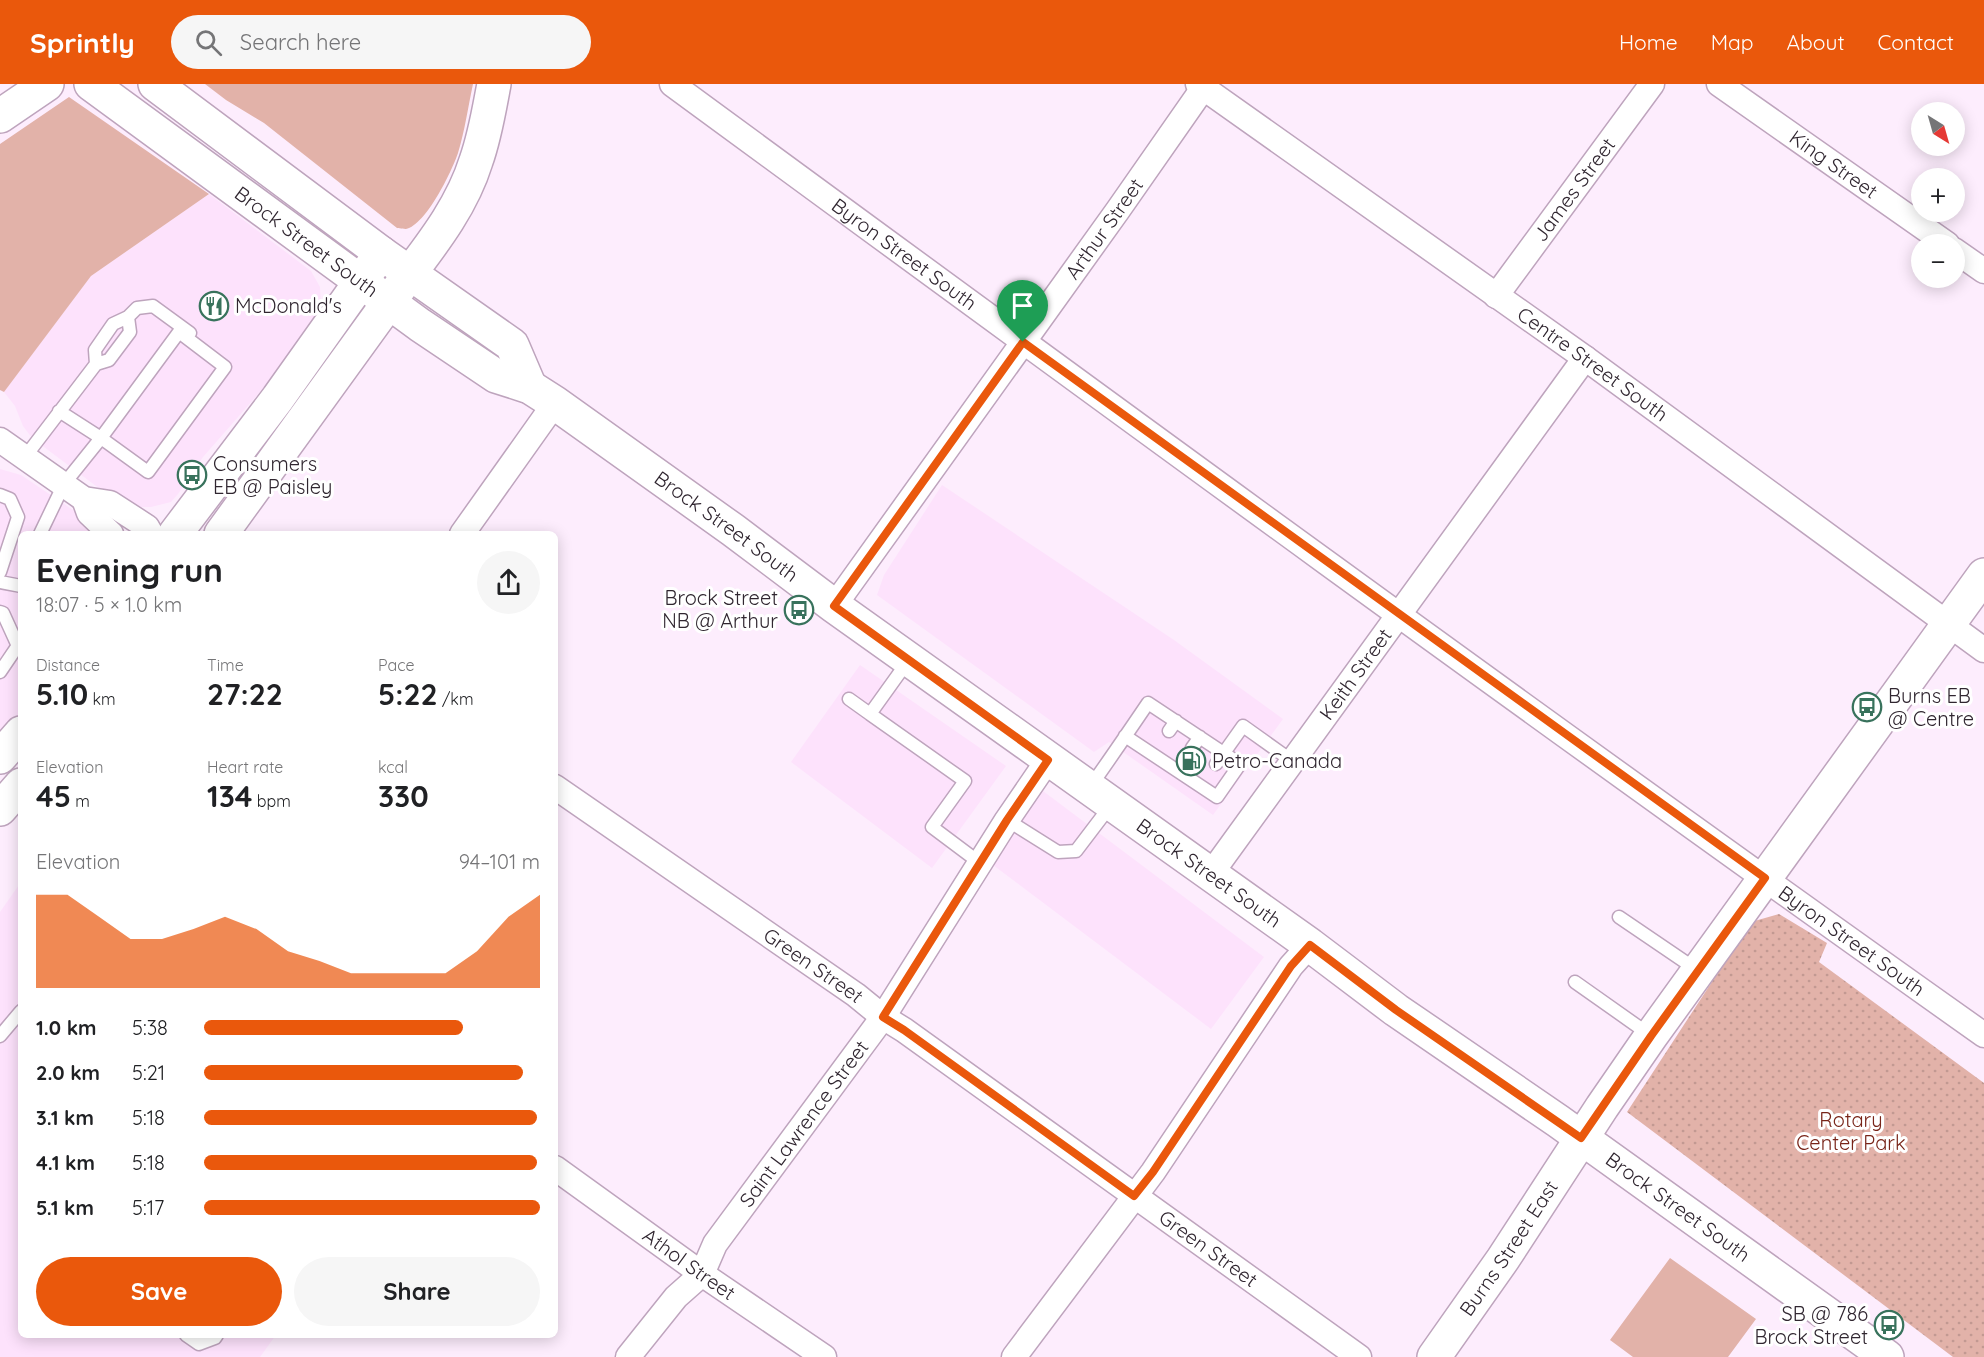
<!DOCTYPE html>
<html lang="en">
<head>
<meta charset="utf-8">
<style>
  body { margin:0; font-family:Quicksand,sans-serif; background:#f6f6f6; color:#202124; height:100vh; display:flex; flex-direction:column; font-size:22px; white-space:nowrap }
  * { box-sizing:border-box; margin:0 }
  p { font-size:20px; color:#757577 }
  .icon { flex:none; width:33px; height:33px; fill:none; stroke:currentColor; stroke-width:2; stroke-linecap:round; stroke-linejoin:round }
  .map { position:relative; flex:1; overflow:hidden }
  .drawer { position:absolute; left:18px; top:447px; width:540px; height:807px; display:flex; flex-direction:column; background:#fff; border-radius:9px; box-shadow:0 3px 15px #0003 }
  .drawer>* { flex:none }
  .needle { width:39px; rotate:143deg }
  .controls { position:absolute; left:1911px; top:18px; display:grid; gap:12px }
  .controls a { display:grid; place-items:center; width:54px; height:54px; border-radius:50%; background:#fff; box-shadow:0 3px 15px #0003; font-size:30px }
  .pin { position:absolute; display:grid; place-items:center; width:51px; height:51px; color:#fff; margin:-62px -26px; border-radius:50% 50% 50% 0; rotate:-45deg; box-shadow:0 0 6px #0007 }
  .pin .icon { rotate:45deg }
  .round { display:grid; place-items:center; flex:none; width:63px; height:63px; border-radius:32px; background:#f6f6f6 }
  .overview { display:flex; align-items:center; justify-content:space-between; height:102px; padding:0 18px }
  h1 { font-size:33px; font-weight:700; line-height:45px }
  .figures { display:grid; grid-template-columns:repeat(3,1fr); gap:9px; height:102px; padding:6px 18px }
  .figures div { display:grid; align-content:center }
  .figures b { font-size:30px; font-weight:700 }
  .figures small { font-size:16px; font-weight:400 }
  .figures p { font-size:16px }
  .chart { height:168px; padding:12px 18px }
  .chart p { display:flex; justify-content:space-between }
  .chart svg { width:100%; height:108px; margin-top:6px; fill:#ea580c; opacity:.7 }
  .primary-button { display:flex; gap:12px; margin-top:auto; padding:12px 18px }
  .primary-button a { flex:1; height:69px; border-radius:36px; background:#ea580c; color:#fff; font-size:24px; font-weight:700; line-height:69px; text-align:center }
  .primary-button a+a { background:#f6f6f6; color:#202124 }
  ul { padding:0 18px; list-style:none; font-size:20px }
  li { display:grid; grid-template-columns:96px 72px 1fr; align-items:center; height:45px }
  li i { height:15px; border-radius:8px; background:#ea580c }
  header { display:flex; align-items:center; gap:36px; box-sizing:border-box; height:84px; padding:0 30px; background:#ea580c; color:#fff }
  header strong { font-size:28px }
  nav { display:flex; gap:33px; margin-inline-start:auto; font-size:21px }
  .search { width:420px; height:54px; background:#f6f6f6; display:flex; align-items:center; gap:15px; box-sizing:border-box; padding:0 21px; border-radius:33px; color:#757577; font-size:22px }
  .map>svg:first-child { display:block }
  .built { fill:#fde2fc }
  .grass { fill:#e2b2a9 }
  .park { fill:url(#park-dots) }
  .lines { fill:none; stroke-linecap:round; stroke-linejoin:round }
  .lane-casing { stroke:#bea4bd; stroke-width:15 }
  .street-casing { stroke:#bea4bd; stroke-width:27 }
  .secondary-casing { stroke:#bea4bd; stroke-width:36 }
  .primary-casing { stroke:#bea4bd; stroke-width:36 }
  .highway-casing { stroke:#bea4bd; stroke-width:36 }
  .lane { stroke:#fff; stroke-width:12 }
  .street { stroke:#fff; stroke-width:24 }
  .secondary { stroke:#fff; stroke-width:33 }
  .primary { stroke:#fff; stroke-width:33 }
  .highway { stroke:#fff; stroke-width:33 }
  .route-casing { stroke:#fff; stroke-width:12 }
  .route { stroke:#ea580c; stroke-width:8 }
  .labels { text-anchor:middle; stroke-width:6; stroke-linejoin:round; paint-order:stroke }
  .street-label { font-size:20px; fill:#302630; stroke:#fff }
  .poi-label { font-size:20px; fill:#302630; stroke:#fff; text-anchor:start }
  .park-label { font-size:20px; fill:#782418; stroke:#fff }
</style>
</head>
<body>
<header>
<strong>Sprintly</strong>
<div class="search"><svg class="icon" aria-label="search" viewBox="0 0 24 24"><circle cx="10" cy="10" r="6"/><path d="M15 15l6 6"/></svg>Search here</div>
<nav><a>Home</a><a>Map</a><a>About</a><a>Contact</a></nav>
</header>
<div class="map">
<svg width="1984" height="1273" viewBox="0 0 1984 1273">
  <defs>
    <pattern id="park-dots" width="8" height="8" patternUnits="userSpaceOnUse" patternTransform="scale(1.5)"><rect width="8" height="8" fill="#e2b2a9"/><path d="M2 2h.1M6 6h.1" fill="none" stroke="#c29992" stroke-width="1.8" stroke-linecap="round"/></pattern>
  </defs>
  <rect width="100%" height="100%" fill="#fdedfd"/>
  <path class="built" d="M209,110L311,187L320,203L321,223L316,237L287,277L203,373L178,410L171,418L151,423H132L96,402L32,354L23,342L15,322L4,308L91,192Z
    M0,385L21,391L73,426L104,450H21V632L0,656Z
    M942,401L1174,556L1283,635L1213,731L1109,658L1094,668L877,511L884,491Z
    M860,581L1006,682L932,784L791,678Z
    M1043,707L1264,873L1211,945L989,778Z
    M21,798V1251H276L260,1273H0V828Z"/>
  <path class="grass" d="M205,0H473C468,23 465,46 458,69C452,87 426,141 406,145C405,145 397,144 397,144L264,39L226,16Z
    M69,13L209,110L91,192L4,308L0,306V60Z
    M1670,1174L1756,1235L1728,1273H1633L1610,1256Z"/>
  <path class="park" d="M1779,830L1827,859L1819,878L1984,999V1273H1953L1627,1028L1751,838Z"/>
  <g class="lines">
    <g class="lane-casing">
      <path id="lane" d="M96,280L95,266L113,240L128,233L137,224L153,222L190,249
        M25,373L96,280L109,276L130,248L128,233
        M0,411L10,415L18,433L0,488
        M40,450L64,400L101,354L179,248L225,283L148,388L101,354L59,327
        M0,498L21,502
        M0,528L3,529L18,562L21,564
        M908,577L870,630L965,697L932,743L980,779
        M0,588L21,557
        M849,615L870,630
        M1169,647L1176,637
        M1192,664L1200,653
        M1216,680L1243,642L1292,677
        M1090,703C1110,675 1129,647 1148,619L1240,680L1217,713L1125,652
        M1007,736L1058,768L1076,767L1111,721
        M1619,833L1697,886
        M1575,898L1650,951
        M0,952L21,927
        M186,1251L199,1260L215,1254L217,1251"/>
    </g>
    <g class="street-casing">
      <g id="street">
        <path id="s1" d="M672,0C1108,320 1544,639 1984,951"/>
        <path id="s2" d="M1198,0L1585,274L1984,566"/>
        <path id="s3" d="M1719,0L1947,160"/>
        <path d="M1954,166L1984,187"/>
        <path id="s4" d="M1496,212L1652,0"/>
        <path d="M0,356L84,415L110,419L147,443L151,450"/>
        <path d="M84,415L89,429L111,450"/>
        <path d="M462,450L555,319"/>
        <path id="s5" d="M834,522L1118,126L1206,0"/>
        <path id="s6" d="M555,703L856,911L883,933L904,946L1359,1273"/>
        <path id="s7" d="M1210,791L1585,274"/>
        <path id="s8" d="M555,1084L702,1190L824,1273"/>
        <path id="s9" d="M628,1273L676,1213L702,1190L715,1160L883,933L1007,736L1048,676"/>
        <path d="M1014,1273L1153,1088L1291,882L1310,861"/>
      </g>
    </g>
    <g class="secondary-casing">
      <g id="secondary">
        <path d="M175,450L278,314L381,169"/>
        <path d="M221,450L410,189"/>
        <path d="M0,673L21,649"/>
        <path d="M0,725L21,701"/>
        <path id="s10" d="M1434,1273L1503,1175L1602,1023L1651,952L1984,491"/>
      </g>
    </g>
    <g class="primary-casing">
      <g id="primary">
        <path id="s11" d="M91,0L420,241L496,292L530,303L555,319L733,446L834,522L1310,861L1396,926L1558,1037L1887,1273"/>
        <path d="M155,0L381,169L512,261L530,303"/>
      </g>
    </g>
    <g class="highway-casing">
      <path id="highway" d="M0,32L47,0
        M410,189C436,155 463,119 476,77C485,52 489,26 494,0"/>
    </g>
    <use href="#lane" class="lane"/>
    <use href="#street" class="street"/>
    <use href="#secondary" class="secondary"/>
    <use href="#primary" class="primary"/>
    <use href="#highway" class="highway"/>
  </g>
  <g class="lines">
    <g class="route-casing">
      <path id="route" d="M1023,258L1765,794L1651,952L1581,1054L1396,926L1310,861L1291,882L1153,1088L1134,1112L904,946L883,933L1007,736L1048,676L834,522Z"/>
    </g>
    <use href="#route" class="route"/>
  </g>
  <defs>
    <g id="restaurant-ring" transform="scale(1.5)"><circle r="9.5" fill="#fff" stroke="#38725c" stroke-width="1.5"/><path d="M-5-6h1v4h1v-4h1v4h1v-4h1v5L-1.5 .5V6h-2V.5L-5-1ZM5-6V6H3V1.5H1.5Q1.5-4 5-6Z" fill="#38725c"/></g>
    <g id="bus-ring" transform="scale(1.5)"><circle r="9.5" fill="#fff" stroke="#38725c" stroke-width="1.5"/><path d="M-5-6H5V4H4V6H2V4H-2V6H-4V4H-5ZM-3.5-4V0h7V-4ZM-3.5 1.2v1.5H-2V1.2ZM2 1.2v1.5H3.5V1.2Z" fill="#38725c"/></g>
    <g id="fuel-ring" transform="scale(1.5)"><circle r="9.5" fill="#fff" stroke="#38725c" stroke-width="1.5"/><path d="M-5.5-6h7V0h2V4h1.3V-2.5L3-4.5l.8-.8L6-3V5H2.5V1h-1V6h-7ZM-4.2-4.7v3.2H.2V-4.7Z" fill="#38725c"/></g>
  </defs>
  <g fill-rule="evenodd">
    <use href="#restaurant-ring" x="214" y="222"/>
    <use href="#bus-ring" x="192" y="391"/>
    <use href="#bus-ring" x="799" y="526"/>
    <use href="#bus-ring" x="1867" y="623"/>
    <use href="#fuel-ring" x="1191" y="677"/>
    <use href="#bus-ring" x="1889" y="1241"/>
  </g>
  <g class="labels">
    <g class="street-label">
      <text dy="7" stroke="none"><textPath href="#s3" startOffset="140">King Street</textPath></text>
      <text dy="7" stroke="none"><textPath href="#s4" startOffset="132">James Street</textPath></text>
      <text dy="7" stroke="none"><textPath href="#s5" startOffset="464">Arthur Street</textPath></text>
      <text dy="7" stroke="none"><textPath href="#s11" startOffset="267">Brock Street South</textPath></text>
      <text dy="7" stroke="none"><textPath href="#s1" startOffset="288">Byron Street South</textPath></text>
      <text dy="7" stroke="none"><textPath href="#s2" startOffset="484">Centre Street South</textPath></text>
      <text dy="7" stroke="none"><textPath href="#s11" startOffset="776">Brock Street South</textPath></text>
      <text dy="7" stroke="none"><textPath href="#s7" startOffset="248">Keith Street</textPath></text>
      <text dy="7" stroke="none"><textPath href="#s11" startOffset="1370">Brock Street South</textPath></text>
      <text dy="7" stroke="none"><textPath href="#s1" startOffset="1458">Byron Street South</textPath></text>
      <text dy="7" stroke="none"><textPath href="#s6" startOffset="314">Green Street</textPath></text>
      <text dy="7" stroke="none"><textPath href="#s9" startOffset="294">Saint Lawrence Street</textPath></text>
      <text dy="7" stroke="none"><textPath href="#s11" startOffset="1946">Brock Street South</textPath></text>
      <text dy="7" stroke="none"><textPath href="#s6" startOffset="800">Green Street</textPath></text>
      <text dy="7" stroke="none"><textPath href="#s10" startOffset="132">Burns Street East</textPath></text>
      <text dy="7" stroke="none"><textPath href="#s8" startOffset="165">Athol Street</textPath></text>
    </g>
    <g class="poi-label">
      <text x="235" y="229">McDonald's</text>
      <text x="213" y="387">Consumers<tspan x="213" dy="23">EB @ Paisley</tspan></text>
      <text x="778" y="521" text-anchor="end">Brock Street<tspan x="778" dy="23">NB @ Arthur</tspan></text>
      <text x="1888" y="619">Burns EB<tspan x="1888" dy="23">@ Centre</tspan></text>
      <text x="1212" y="684">Petro-Canada</text>
      <text x="1868" y="1237" text-anchor="end">SB @ 786<tspan x="1868" dy="23">Brock Street</tspan></text>
    </g>
    <g class="park-label">
      <text x="1851" y="1043">Rotary<tspan x="1851" dy="23">Center Park</tspan></text>
    </g>
  </g>
</svg>
<div class="controls">
<a><svg class="needle" viewBox="-14 -14 28 28"><path d="M0-13l5 13h-10z" fill="#e53935"/><path d="M0 13l5-13h-10z" fill="#757577"/></svg></a>
<a>+</a>
<a>−</a>
</div>
<div class="pin" style="left:1023px;top:258px;background:#1e9e55"><svg class="icon" aria-label="arrive" viewBox="0 0 24 24"><path d="M6 21V4h12l-3 4 3 4H6"/></svg></div>
<section class="drawer">
<div class="overview"><div><h1>Evening run</h1><p>18:07 · 5 × 1.0 km</p></div><a class="round"><svg class="icon" aria-label="share" viewBox="0 0 24 24"><path d="M12 15V3M7 8l5-5 5 5M5 13v7h14v-7"/></svg></a></div>
<div class="figures">
<div><p>Distance</p><b>5.10<small> km</small></b></div>
<div><p>Time</p><b>27:22</b></div>
<div><p>Pace</p><b>5:22<small> /km</small></b></div>
</div>
<div class="figures">
<div><p>Elevation</p><b>45<small> m</small></b></div>
<div><p>Heart rate</p><b>134<small> bpm</small></b></div>
<div><p>kcal</p><b>330</b></div>
</div>
<div class="chart"><p><span>Elevation</span>94–101 m</p>
<svg viewBox="0 0 160 44" preserveAspectRatio="none"><path d="M0 44V6L10 6L20 15L30 24L40 24L50 20L60 15L70 20L80 29L90 33L100 38L110 38L120 38L130 38L140 29L150 15L160 6V44z"/></svg>
</div>
<ul>
<li><b>1.0 km</b>5:38<i style="width:77%"></i></li>
<li><b>2.0 km</b>5:21<i style="width:95%"></i></li>
<li><b>3.1 km</b>5:18<i style="width:99%"></i></li>
<li><b>4.1 km</b>5:18<i style="width:99%"></i></li>
<li><b>5.1 km</b>5:17<i style="width:100%"></i></li>
</ul>
<div class="primary-button"><a>Save</a><a>Share</a></div>
</section>
</div>
</body>
</html>
